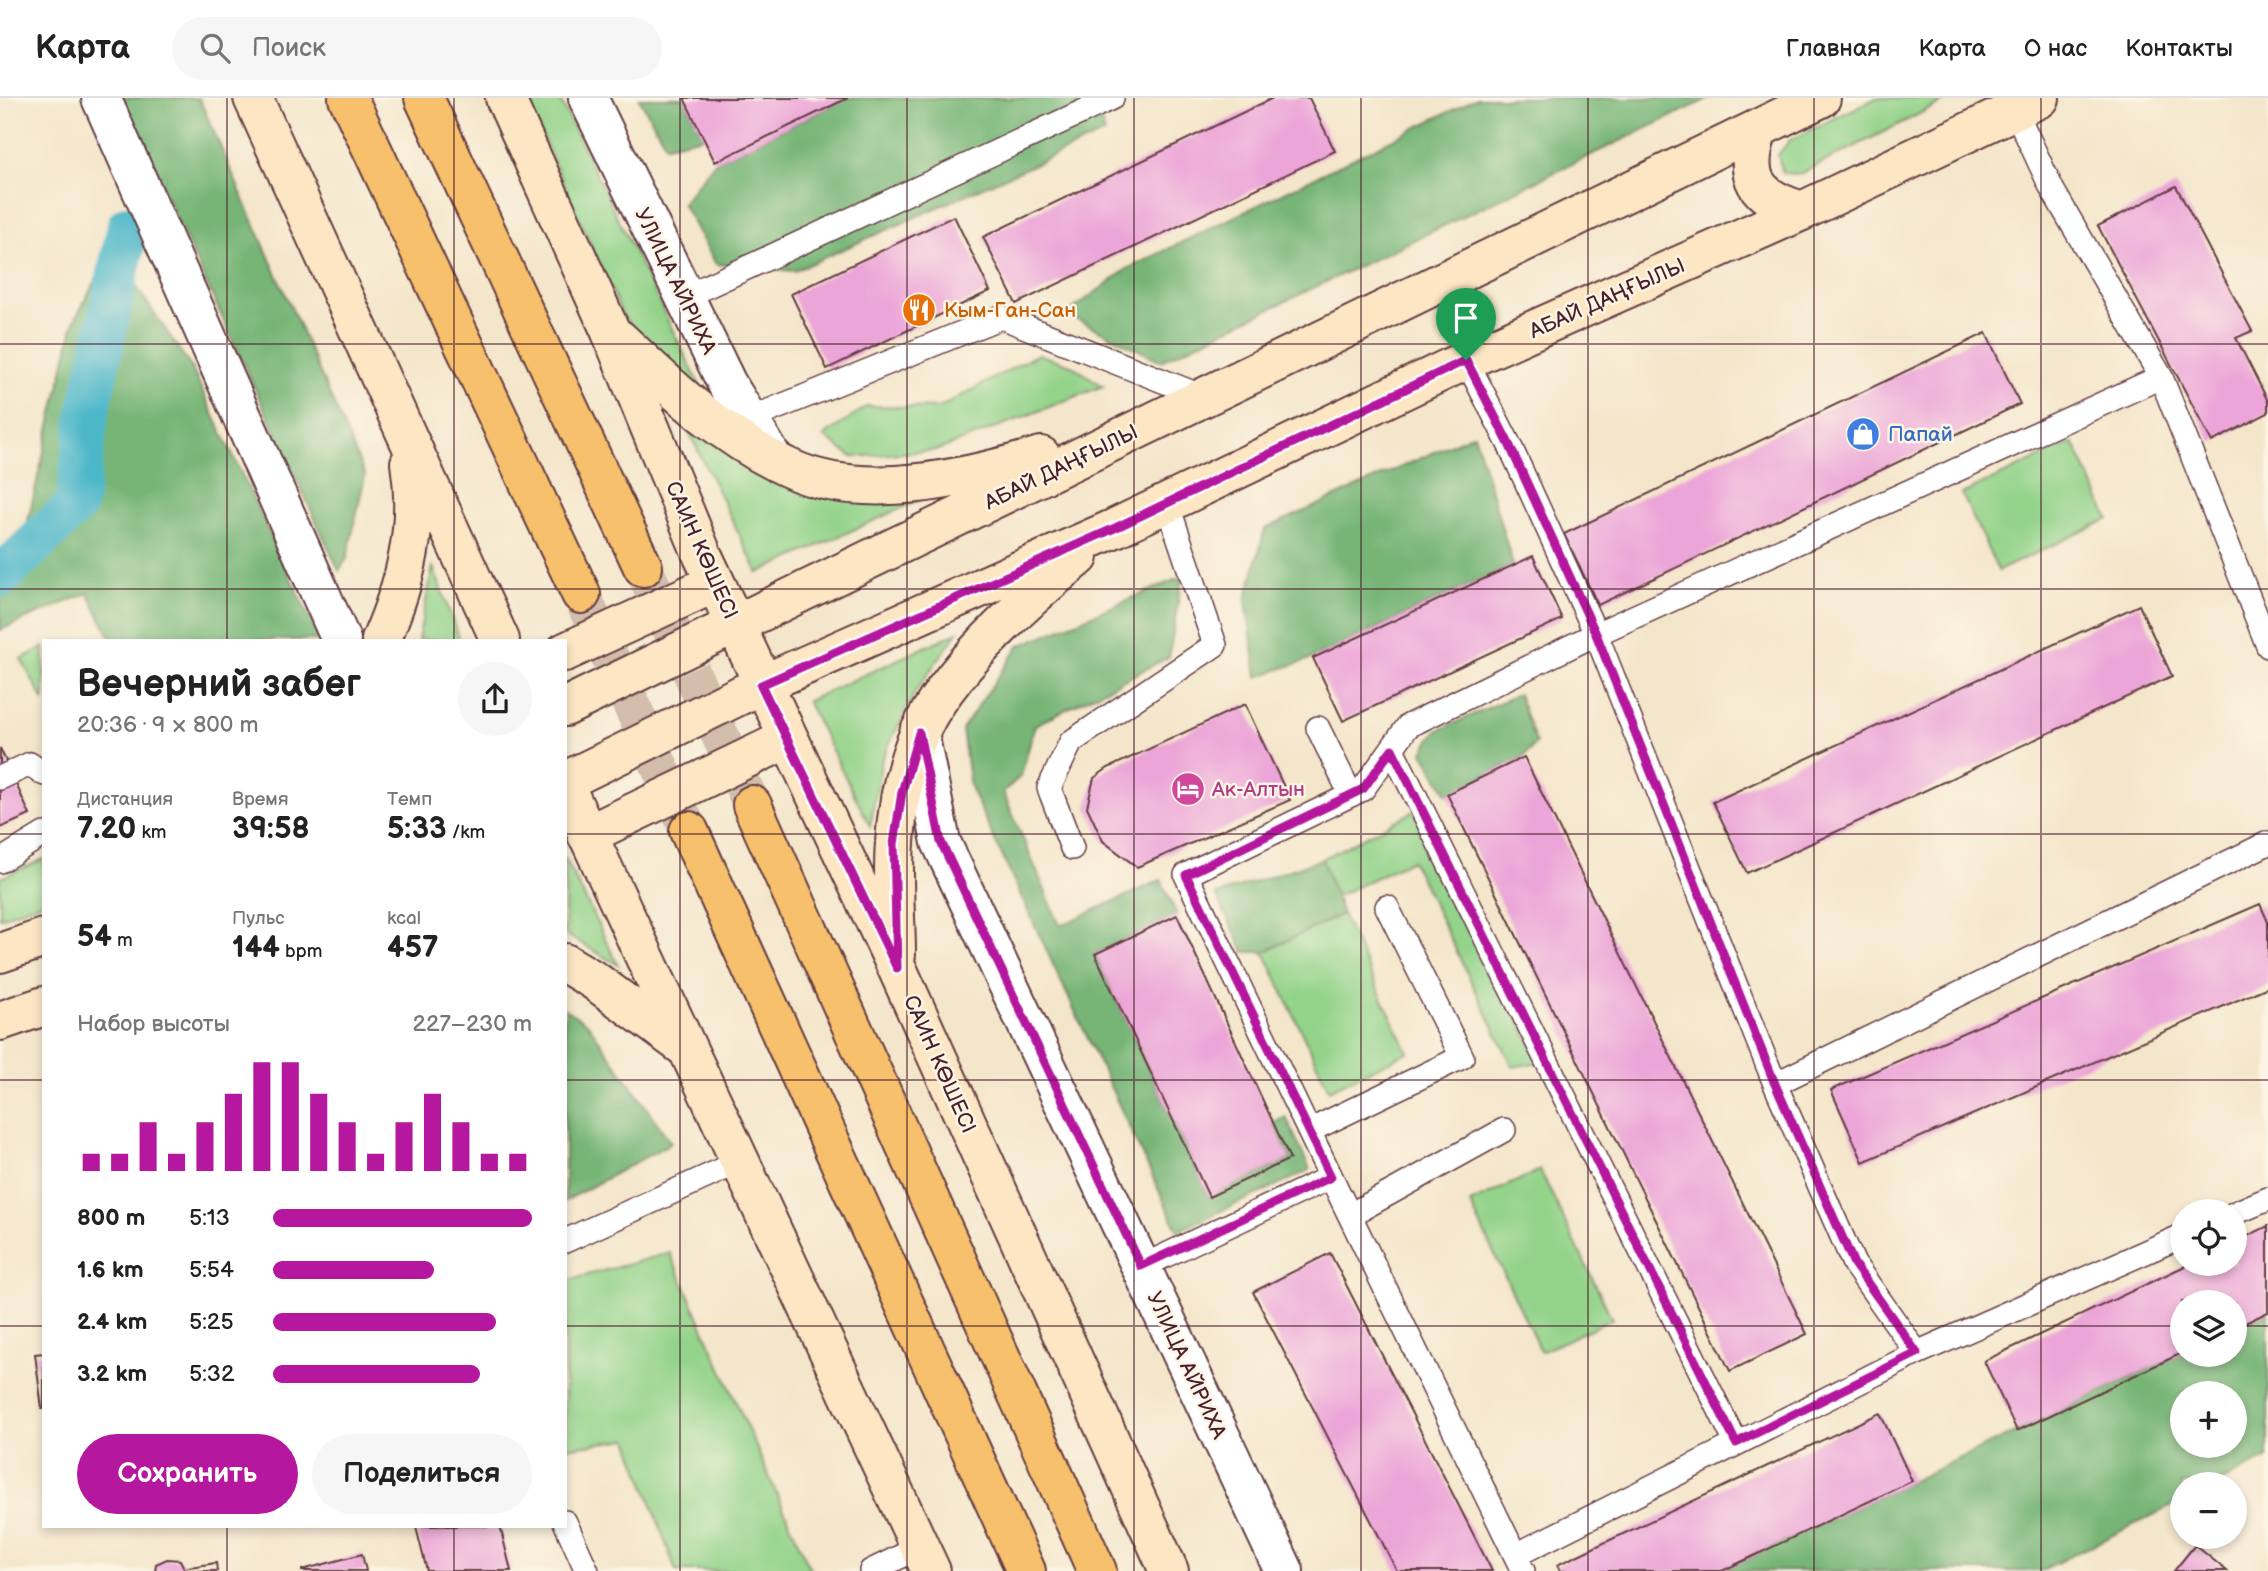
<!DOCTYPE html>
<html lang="ru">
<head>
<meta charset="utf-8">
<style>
  body { margin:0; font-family:"Balsamiq Sans",sans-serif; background:#f6f6f6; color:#222; height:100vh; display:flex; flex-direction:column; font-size:26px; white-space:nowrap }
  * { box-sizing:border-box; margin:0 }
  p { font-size:23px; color:#767676 }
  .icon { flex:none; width:38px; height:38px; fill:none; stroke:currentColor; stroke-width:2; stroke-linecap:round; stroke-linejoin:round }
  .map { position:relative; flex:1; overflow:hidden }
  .panel { position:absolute; left:42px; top:541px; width:525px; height:889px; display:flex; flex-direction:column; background:#fff; border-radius:0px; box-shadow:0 4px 10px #0003 }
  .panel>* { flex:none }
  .controls { position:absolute; left:2170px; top:1101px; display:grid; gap:14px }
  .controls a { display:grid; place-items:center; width:77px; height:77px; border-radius:50%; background:#fff; box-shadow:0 4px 10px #0003; font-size:35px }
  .pin { position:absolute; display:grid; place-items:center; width:60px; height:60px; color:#fff; margin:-72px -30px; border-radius:50% 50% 50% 0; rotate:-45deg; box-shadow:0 0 7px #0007 }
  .pin .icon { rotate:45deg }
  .round { display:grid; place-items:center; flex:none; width:74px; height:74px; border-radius:37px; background:#f6f6f6 }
  .summary { display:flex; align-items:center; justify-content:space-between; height:119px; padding:0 35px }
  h1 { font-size:38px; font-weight:700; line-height:52px }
  .stats { display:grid; grid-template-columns:repeat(3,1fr); gap:10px; height:119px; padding:7px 35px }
  .stats div { display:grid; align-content:center }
  .stats b { font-size:30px; font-weight:700 }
  .stats small { font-size:19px; font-weight:400 }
  .stats p { font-size:19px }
  .chart { height:196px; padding:14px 35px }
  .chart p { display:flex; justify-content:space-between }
  .chart svg { width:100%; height:126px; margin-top:7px; stroke:#b5179e; stroke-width:6 }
  .button { display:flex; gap:14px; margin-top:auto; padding:14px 35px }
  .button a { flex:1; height:80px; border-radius:42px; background:#b5179e; color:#fff; font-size:28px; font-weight:700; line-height:80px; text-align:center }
  .button a+a { background:#f6f6f6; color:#222 }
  ul { padding:0 35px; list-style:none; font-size:23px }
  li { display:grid; grid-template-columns:112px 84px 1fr; align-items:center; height:52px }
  li i { height:18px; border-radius:9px; background:#b5179e }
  header { display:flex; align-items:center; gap:42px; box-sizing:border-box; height:98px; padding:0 35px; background:#fff; border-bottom:2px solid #e0e0e0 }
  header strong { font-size:33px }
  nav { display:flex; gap:38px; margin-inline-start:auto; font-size:24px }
  .search { width:490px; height:63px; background:#f6f6f6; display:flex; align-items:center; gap:18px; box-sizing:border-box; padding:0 24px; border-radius:38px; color:#767676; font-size:26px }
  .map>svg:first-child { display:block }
  .green { fill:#93d38a; stroke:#6e795a; stroke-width:2 }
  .forest { fill:#76b576; stroke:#606a50; stroke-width:2; fill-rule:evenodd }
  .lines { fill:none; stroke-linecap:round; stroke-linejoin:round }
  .canal { stroke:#4db7ca; stroke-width:42 }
  .building { fill:#eca5d8 }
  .primary-tunnel { stroke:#d2beab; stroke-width:38; stroke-dasharray:38 19; stroke-linecap:butt }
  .lane-casing { stroke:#643d43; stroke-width:26 }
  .street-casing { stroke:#643d43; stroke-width:42 }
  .secondary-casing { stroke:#643d43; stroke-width:42 }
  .primary-casing { stroke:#643d43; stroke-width:42 }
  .lane { stroke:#fff; stroke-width:23 }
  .street { stroke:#fff; stroke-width:38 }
  .secondary { stroke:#fce6c4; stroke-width:38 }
  .primary { stroke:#f7c06c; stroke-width:38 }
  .route-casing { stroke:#fff; stroke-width:14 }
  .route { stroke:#b5179e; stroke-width:9 }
  .grid { fill:none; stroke:#4a1f2b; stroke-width:2; stroke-opacity:0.55 }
  .labels { text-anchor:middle; stroke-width:5; stroke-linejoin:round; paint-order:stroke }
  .street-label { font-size:21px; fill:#4a1f2b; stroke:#fcf5e5 }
  .food-label { font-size:21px; fill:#c56008; stroke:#fcf5e5; text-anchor:start }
  .shop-label { font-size:21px; fill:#366cbe; stroke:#fcf5e5; text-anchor:start }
  .hotel-label { font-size:21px; fill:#b23c85; stroke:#fcf5e5; text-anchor:start }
</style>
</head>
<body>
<header>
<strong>Карта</strong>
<div class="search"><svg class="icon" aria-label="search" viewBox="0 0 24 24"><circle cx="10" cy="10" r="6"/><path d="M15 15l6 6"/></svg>Поиск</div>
<nav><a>Главная</a><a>Карта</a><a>О нас</a><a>Контакты</a></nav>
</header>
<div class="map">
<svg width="2268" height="1473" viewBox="0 0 2268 1473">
  <rect width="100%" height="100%" fill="#fcf5e5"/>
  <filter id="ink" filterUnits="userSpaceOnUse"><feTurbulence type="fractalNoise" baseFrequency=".0143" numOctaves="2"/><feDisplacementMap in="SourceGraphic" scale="14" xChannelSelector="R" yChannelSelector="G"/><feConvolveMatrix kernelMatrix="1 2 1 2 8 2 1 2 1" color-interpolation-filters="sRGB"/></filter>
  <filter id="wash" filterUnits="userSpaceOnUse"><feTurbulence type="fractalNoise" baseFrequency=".00686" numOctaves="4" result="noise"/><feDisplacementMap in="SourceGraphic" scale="28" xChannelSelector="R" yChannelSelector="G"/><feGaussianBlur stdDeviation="1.57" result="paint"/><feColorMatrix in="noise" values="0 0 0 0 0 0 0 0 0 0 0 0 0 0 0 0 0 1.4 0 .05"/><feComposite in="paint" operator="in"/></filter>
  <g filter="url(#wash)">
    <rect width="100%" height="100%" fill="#f4e6cb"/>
    <path class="green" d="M525,0H559L703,294L656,254L623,218Z
      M1876,0H1951L1800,76L1783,75L1778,57L1790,42Z
      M1038,256L1071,267L1103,288L938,352L852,359L824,338L867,308L939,310Z
      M681,318L924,400L758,475Z
      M2073,344L2109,421L1998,473L1962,396Z
      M433,469L460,542H418Z
      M958,534L915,594L882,661L870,728L807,603Z
      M44,549V603L21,561Z
      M1414,713L1540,964L1513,969L1412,762L1333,800L1322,761Z
      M565,760L618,867L565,836Z
      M44,761V803L0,820V780Z
      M1342,816L1408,954L1329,992L1264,854Z
      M1540,1072L1612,1221L1541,1254L1470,1105Z
      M670,1155L811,1473H676L628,1341L565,1350V1183Z"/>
    <path class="forest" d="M121,0H199L365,377L347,460L339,473Z
      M639,0H684L703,39L666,47Z
      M848,0H1093L1105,35L794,173L716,166L682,105L715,64Z
      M1477,0H1710L1161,263L1066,216L1127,171Z
      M111,152L191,269L320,542H112L88,495L0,532V474L18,466L74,224Z
      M1474,336L1513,467L1313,560L1257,579L1246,502L1265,431Z
      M1182,479L1169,559L1035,627L1021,678L1003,694L1060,828L1161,782L1177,817L1095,856L1209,1099L1290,1061L1273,1025L1286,1019L1310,1072L1178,1133L970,689L962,632L1019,548Z
      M1518,596L1536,645L1524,659L1447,696L1423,654L1435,634Z
      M1322,761L1342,816L1264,854H1244L1216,797Z
      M565,911L588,926L671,1045L565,1103Z
      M2268,1214V1360L2216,1386H2182V1403L2040,1473H1722L2182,1255L2235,1256V1230ZM2182,1295H2235V1348H2182Z"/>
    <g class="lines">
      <path class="canal" d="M0,479L76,407L88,316L128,128"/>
    </g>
    <g id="blocks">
      <path class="building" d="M684,0H848L715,64Z
        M1273,0H1309L1335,53L1016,206L983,139Z
        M2176,88L2252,233L2236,240L2268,303V315L2212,344L2098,128Z
        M954,118L990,193L827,271L791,196Z
        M1986,235L2020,306L1598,507L1564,436Z
        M1533,458L1562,521L1343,623L1313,560Z
        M2139,507L2172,578L1747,775L1713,704Z
        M1245,606L1290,702L1137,769L1103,743L1087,709L1094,680L1108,670Z
        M0,650L30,717L0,730Z
        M1524,659L1807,1236L1730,1273L1447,696Z
        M2260,806L2268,824V889L1863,1064L1831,992Z
        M1177,817L1290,1061L1209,1099L1095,856Z
        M2268,1128V1214L2235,1230V1204H2182V1255L2017,1333L1984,1263L2189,1166H2235V1144Z
        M1330,1155L1492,1473H1397L1253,1194Z
        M44,1255V1311H42L35,1256Z
        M1880,1315L1912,1383L1722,1473H1560L1557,1467Z
        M420,1428H500L511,1473H427L416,1429Z
        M2195,1447L2227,1473H2174Z
        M362,1456L366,1473H302V1472Z
        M167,1461L180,1462L184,1470L216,1465L217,1473H155L156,1466Z"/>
    </g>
  </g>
  <g filter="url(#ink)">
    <use href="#blocks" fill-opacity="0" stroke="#643d43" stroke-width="2"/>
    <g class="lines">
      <path class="primary-tunnel" d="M643,469L752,707
        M581,496L689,733"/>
      <g class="lane-casing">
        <path id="lane" d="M2015,12L2052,91L2161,279L2268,548
          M684,199L1112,0
          M1466,262L1509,346L1596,536L1775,986L1854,1166L1917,1255
          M749,321L1001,219L1201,298
          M1318,630L1351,697
          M1392,651L1736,1345
          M0,680L30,666L44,676
          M1072,750L1049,690L1071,644L1215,547L1167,405
          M0,763L44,736
          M1775,986L2268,745
          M1309,1033L1462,959L1387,809
          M1331,1079L1523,1473
          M2235,1115L2268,1101
          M1350,1117L1504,1032
          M565,1143L741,1063
          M1141,1169L1331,1079L1186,777L1363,691L1408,628L1596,536L2161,279
          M565,1424L587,1473
          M1516,1457L1917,1255L2182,1138
          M871,1473L920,1449"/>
      </g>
      <g class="street-casing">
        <path id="street" d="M101,0L341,542
          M588,0L727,286L773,361
          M919,635L941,744L1284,1473"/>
      </g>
      <g class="secondary-casing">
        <path id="secondary" d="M253,0L500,542
          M505,0L610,232L702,456L897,870L1169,1473
          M1758,32C1742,80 1755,99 1802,113
          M619,241C671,290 723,340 789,370C862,405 968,380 1041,358
          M381,542C406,484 420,428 410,365
          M565,554L715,485
          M565,609L1821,0
          M565,683L761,587L1115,430L1466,262L1802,113L2040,0
          M565,688L931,1473
          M587,737L787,641
          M0,855L44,840
          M896,857C896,820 892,782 895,745C897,709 905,669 919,636C945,575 1027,501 1079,459
          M565,865L595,883L686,950
          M0,923L44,908"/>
      </g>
      <g class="primary-casing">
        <path id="primary" d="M348,0L581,496
          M424,0L643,469
          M752,707L1097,1473
          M689,733L1026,1473"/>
      </g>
      <use href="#lane" class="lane"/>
      <use href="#street" class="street"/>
      <use href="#secondary" class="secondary"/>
      <use href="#primary" class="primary"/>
    </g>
  </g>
  <g class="lines" filter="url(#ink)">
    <g class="route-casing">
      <path id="route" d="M1466,262L1509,346L1596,536L1775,986L1854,1166L1917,1255L1736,1345L1392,651L1363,691L1186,777L1331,1079L1141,1168L941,744L919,635L902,694L894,746L897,870L761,587L1115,430Z"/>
    </g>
    <use href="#route" class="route"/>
  </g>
  <path class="grid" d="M227,0V542M454,0V542M680,0V1473M907,0V1473M1134,0V1473M1361,0V1473M1588,0V1473M1814,0V1473M2041,0V1473M0,246H2268M0,491H2268M0,736H44M565,736H2268M0,982H44M565,982H2268M0,1228H44M565,1228H2182M2235,1228H2268M227,1428V1473M454,1428V1473"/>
  <defs>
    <g id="restaurant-disc" transform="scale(1.75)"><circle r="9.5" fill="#e8710a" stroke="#fcf5e5"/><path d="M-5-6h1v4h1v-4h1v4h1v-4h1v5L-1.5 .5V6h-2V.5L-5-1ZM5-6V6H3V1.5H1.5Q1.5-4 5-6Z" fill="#fff"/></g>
    <g id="shop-disc" transform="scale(1.75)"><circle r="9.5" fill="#3f7fe0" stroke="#fcf5e5"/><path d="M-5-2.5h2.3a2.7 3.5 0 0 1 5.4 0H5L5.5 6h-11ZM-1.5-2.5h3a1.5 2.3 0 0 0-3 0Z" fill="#fff"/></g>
    <g id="hotel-disc" transform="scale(1.75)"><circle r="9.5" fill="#d1479c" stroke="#fcf5e5"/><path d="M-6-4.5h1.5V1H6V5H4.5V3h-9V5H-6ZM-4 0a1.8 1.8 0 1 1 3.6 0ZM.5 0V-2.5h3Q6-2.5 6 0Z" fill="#fff"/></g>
  </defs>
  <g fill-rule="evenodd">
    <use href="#restaurant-disc" x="919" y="212"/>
    <use href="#shop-disc" x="1863" y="336"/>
    <use href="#hotel-disc" x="1188" y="691"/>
  </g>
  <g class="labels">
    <g class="street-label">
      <text transform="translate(676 183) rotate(64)" y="7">УЛИЦА АЙРИХА</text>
      <text transform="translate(1607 200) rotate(-24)" y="7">АБАЙ ДАҢҒЫЛЫ</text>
      <text transform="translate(1061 369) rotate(-26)" y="7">АБАЙ ДАҢҒЫЛЫ</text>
      <text transform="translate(702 452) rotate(66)" y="7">САИН КӨШЕСІ</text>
      <text transform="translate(940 966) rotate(66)" y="7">САИН КӨШЕСІ</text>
      <text transform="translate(1187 1267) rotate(65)" y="7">УЛИЦА АЙРИХА</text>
    </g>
    <g class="food-label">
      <text x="944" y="219">Кым-Ган-Сан</text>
    </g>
    <g class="shop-label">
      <text x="1888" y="343">Папай</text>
    </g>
    <g class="hotel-label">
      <text x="1212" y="698">Ак-Алтын</text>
    </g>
  </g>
</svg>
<div class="controls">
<a><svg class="icon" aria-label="locate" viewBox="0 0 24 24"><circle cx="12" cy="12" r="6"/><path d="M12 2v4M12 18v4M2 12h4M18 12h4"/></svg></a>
<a><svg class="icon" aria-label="layers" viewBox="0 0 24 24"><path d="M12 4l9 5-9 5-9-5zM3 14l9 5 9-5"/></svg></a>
<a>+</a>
<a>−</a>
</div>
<div class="pin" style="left:1466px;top:262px;background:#1e9e55"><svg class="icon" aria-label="arrive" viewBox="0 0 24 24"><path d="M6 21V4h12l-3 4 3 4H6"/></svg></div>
<section class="panel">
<div class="summary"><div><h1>Вечерний забег</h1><p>20:36 · 9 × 800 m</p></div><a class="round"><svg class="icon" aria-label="share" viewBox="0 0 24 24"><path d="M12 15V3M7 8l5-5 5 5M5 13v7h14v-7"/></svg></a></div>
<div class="stats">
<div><p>Дистанция</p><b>7.20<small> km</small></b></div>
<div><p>Время</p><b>39:58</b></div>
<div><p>Темп</p><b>5:33<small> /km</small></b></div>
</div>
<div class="stats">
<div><b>54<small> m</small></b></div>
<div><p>Пульс</p><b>144<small> bpm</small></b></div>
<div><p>kcal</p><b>457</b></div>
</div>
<div class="chart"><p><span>Набор высоты</span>227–230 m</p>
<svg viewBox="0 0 160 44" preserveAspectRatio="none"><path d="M5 44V38M15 44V38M25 44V27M35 44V38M45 44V27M55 44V17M65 44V6M75 44V6M85 44V17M95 44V27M105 44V38M115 44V27M125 44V17M135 44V27M145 44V38M155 44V38"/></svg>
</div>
<ul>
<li><b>800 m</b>5:13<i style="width:100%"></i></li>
<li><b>1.6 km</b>5:54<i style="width:62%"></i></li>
<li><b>2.4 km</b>5:25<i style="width:86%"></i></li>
<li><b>3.2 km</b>5:32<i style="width:80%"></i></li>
</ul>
<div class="button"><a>Сохранить</a><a>Поделиться</a></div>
</section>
</div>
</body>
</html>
